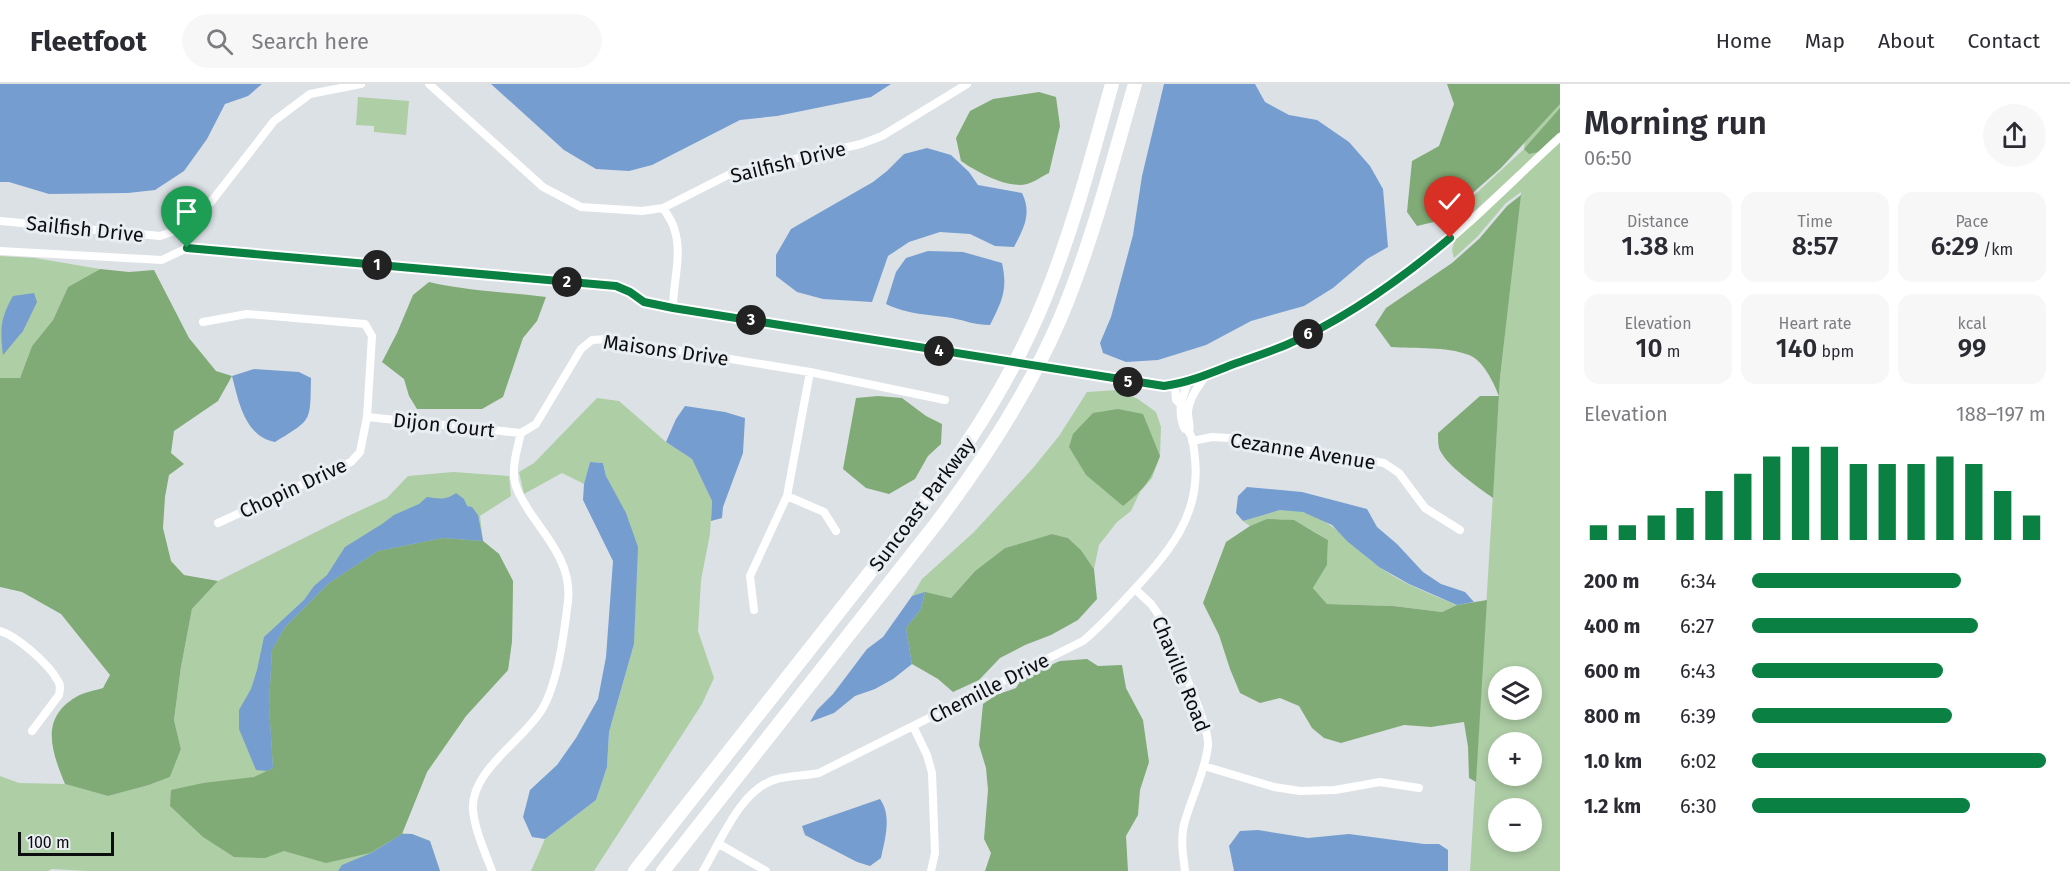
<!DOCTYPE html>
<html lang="en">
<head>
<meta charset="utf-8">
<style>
  body { margin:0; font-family:"Fira Sans",sans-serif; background:#f7f7f7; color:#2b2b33; height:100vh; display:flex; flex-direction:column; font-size:22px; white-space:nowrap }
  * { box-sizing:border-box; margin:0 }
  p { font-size:20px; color:#7c7c81 }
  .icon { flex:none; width:33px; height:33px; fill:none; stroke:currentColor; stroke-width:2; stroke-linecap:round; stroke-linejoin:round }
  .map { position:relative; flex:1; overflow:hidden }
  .sheet { display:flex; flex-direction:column; background:#fff; width:510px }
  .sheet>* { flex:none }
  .fabs { position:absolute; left:1488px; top:582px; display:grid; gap:12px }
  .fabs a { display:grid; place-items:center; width:54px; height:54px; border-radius:50%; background:#fff; box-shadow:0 3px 9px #0003; font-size:30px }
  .scale { position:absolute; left:18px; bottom:15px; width:96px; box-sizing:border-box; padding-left:6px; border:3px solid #0c0d0f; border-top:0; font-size:16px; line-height:21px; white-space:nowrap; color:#0c0d0f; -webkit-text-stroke:4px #e9eef3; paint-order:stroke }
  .pin { position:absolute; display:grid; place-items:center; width:51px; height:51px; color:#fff; margin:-62px -26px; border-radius:50% 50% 50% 0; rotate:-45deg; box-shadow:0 0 6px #0007 }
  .pin .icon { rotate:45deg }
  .km { position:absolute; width:30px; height:30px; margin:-15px; border-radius:50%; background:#222; color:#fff; font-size:16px; line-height:30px; text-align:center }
  .round { display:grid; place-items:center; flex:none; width:63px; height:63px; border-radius:32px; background:#f7f7f7 }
  .head { display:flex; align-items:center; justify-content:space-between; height:102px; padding:0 24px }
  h1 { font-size:33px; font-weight:600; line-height:45px }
  .stats { display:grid; grid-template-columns:repeat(3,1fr); gap:9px; height:102px; padding:6px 24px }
  .stats div { display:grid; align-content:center; border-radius:15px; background:#f7f7f7; text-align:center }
  .stats b { font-size:26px; font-weight:600 }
  .stats small { font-size:16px; font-weight:400 }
  .stats p { font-size:16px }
  .chart { height:168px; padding:12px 24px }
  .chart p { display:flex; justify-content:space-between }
  .chart svg { width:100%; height:108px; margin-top:6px; stroke:#0b8043; stroke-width:6 }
  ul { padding:0 24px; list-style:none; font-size:20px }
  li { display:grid; grid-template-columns:96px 72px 1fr; align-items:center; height:45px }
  li i { height:15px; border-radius:8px; background:#0b8043 }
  header { display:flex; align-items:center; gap:36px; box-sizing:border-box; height:84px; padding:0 30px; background:#fff; border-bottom:2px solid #e1e1e2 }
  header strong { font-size:28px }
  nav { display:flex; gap:33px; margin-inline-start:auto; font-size:21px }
  .search { width:420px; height:54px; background:#f7f7f7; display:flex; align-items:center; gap:15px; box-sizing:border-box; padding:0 21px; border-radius:33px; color:#7c7c81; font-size:22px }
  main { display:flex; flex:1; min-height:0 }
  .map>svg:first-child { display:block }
  .green { fill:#aecea6; fill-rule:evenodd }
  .forest { fill:#81ab76 }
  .water { fill:#759dd0 }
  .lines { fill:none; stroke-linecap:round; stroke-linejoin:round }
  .minor { stroke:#fff; stroke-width:8 }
  .motorway { stroke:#fff; stroke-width:14 }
  .route-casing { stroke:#fff; stroke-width:12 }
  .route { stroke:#0b8043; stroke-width:8 }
  .labels { text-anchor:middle; stroke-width:6; stroke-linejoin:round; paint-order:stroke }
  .street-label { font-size:20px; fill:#0c0d0f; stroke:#e9eef3 }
</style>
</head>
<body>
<header>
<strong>Fleetfoot</strong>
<div class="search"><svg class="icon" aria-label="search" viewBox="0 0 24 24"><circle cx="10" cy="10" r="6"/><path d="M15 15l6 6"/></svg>Search here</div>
<nav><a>Home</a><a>Map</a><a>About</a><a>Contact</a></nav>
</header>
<main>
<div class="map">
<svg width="1560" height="787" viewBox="0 0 1560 787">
  <rect width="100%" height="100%" fill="#dce1e6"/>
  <path class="green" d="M1530,0H1560V787H1470L1500,294L1521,108L1506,119L1477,153L1454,174L1452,166L1455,155L1523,83L1455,145V129L1524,65ZM1498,592H1532V626H1498ZM1498,658H1532V692H1498ZM1498,724H1532V758H1498Z
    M358,13L409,17L406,51L374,48V42L356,41Z
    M0,172L35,174L100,185L68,203L53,236L32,262L20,294H0Z
    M1117,306L1138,315L1156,328L1161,343L1160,372L1152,394L1140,408L1131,427L1117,438L1099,461L1094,485L1081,466L1068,454L1052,450L1005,464L975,487L951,514L926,509L943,525L962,522L999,485L1045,465L1066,470L1082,484L1074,508L1062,530L1039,544L1017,550L997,567L954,590L934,581L912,580L906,544L921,525L925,509L912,512L922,495L973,449L1033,384L1059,352L1087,308Z
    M597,314L619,317L666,358L692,375L712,417L710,450L701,496L698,547L714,594L702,620L594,787H531L545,755L596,716L607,683L609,648L634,560L635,512L603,379L590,378L584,400L562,389L524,410L519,388L534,379Z
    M453,388L509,392L511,412L480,432L483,457L499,470L513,497L512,557L508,586L466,632L427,688L402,749L412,750L430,757L440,787H86L52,785L48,787H0V692L19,699L65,700L108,712L149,701L170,693L181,665L174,636L181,583L192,525L218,497L346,433L387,414L408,392Z
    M1280,426C1287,426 1296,426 1303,428C1334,436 1353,464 1378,482C1401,499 1430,510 1457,521L1442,528L1393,522L1327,520L1313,504L1327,481L1328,456C1298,437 1285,428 1250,442L1243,437Z"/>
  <path class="forest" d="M1447,0H1560V20L1501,84L1442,136L1417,142L1407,128L1412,77L1439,62L1454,20Z
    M1039,8L1056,13L1060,42L1049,89C1042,92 1035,98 1027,100C1008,105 977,88 961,77L956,54L970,27L993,15Z
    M1560,24V48L1539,68L1529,70L1524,65Z
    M1521,111L1500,294L1493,414C1478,403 1445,381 1439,364C1438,360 1438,353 1438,349L1480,312H1499C1494,299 1483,276 1469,271C1445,262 1416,265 1391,263L1375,241L1386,224L1452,179L1479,155L1507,122Z
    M100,185L129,188L154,186L189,254L216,287L232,292L218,317L174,347L171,369L184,380L169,391L165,413L163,444L171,477L184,491L218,497L192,525L181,583L174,636L181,665L170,693L149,701L108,712L65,700C52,668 39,635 76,613C84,608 94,607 103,604L110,591L61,530L22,508L0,503V294H20L32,262L53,236L68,203Z
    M429,198C467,207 507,208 546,213L537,237L523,254L503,313L482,325H417L409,312L404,295L382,278L397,249L413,211Z
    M878,312L902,314L926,332L942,340L941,360L928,372L915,395L889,410L866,404L843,385L856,314Z
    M1118,325L1143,330L1160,372C1150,398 1144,405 1123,422L1086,391L1069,363L1073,350L1093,329Z
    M1267,435L1294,436L1328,456L1327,481L1313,504L1327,520L1393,522L1442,528L1457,521L1487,516L1476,698L1469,694L1468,663L1464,638L1431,643L1404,641L1341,659L1324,654L1312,644L1299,622L1280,614L1260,619L1240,609L1230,585L1219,551L1203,519L1226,458L1250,442Z
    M1052,450L1068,454L1081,466L1094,485L1097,515L1078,536L1051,551L1025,561L1000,574L979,596L953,608L938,595L912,580L906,544L921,525L925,508L951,514L975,487L1005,464Z
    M443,454L483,457L499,470L513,497L512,557L508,586L466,632L427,688L402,750L370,769L326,779L284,767L265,774L234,773L203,753L170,722L171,706L203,699L254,693L273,684L269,621L272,566L285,543L329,499L378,467Z
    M1087,575L1098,582L1122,581L1126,604L1143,636L1149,678L1140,706L1138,731L1126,752L1128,787H985L991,769L984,755L988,706L986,684L979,661L983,620L996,611L1016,604L1023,593L1060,577Z"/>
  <path class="water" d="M0,0H262L248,12L225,20L207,55L184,87L155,106L128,109L49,110L9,98H0Z
    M491,0H891L871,13L777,32L740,36L652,81L629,87L596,85L564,66Z
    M1164,0H1255L1265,18L1289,31L1317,36L1349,58L1370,82L1383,105L1388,163L1367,175L1333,204L1304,222L1251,237L1206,261L1158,276L1126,278L1103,269L1100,259L1111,233L1133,151L1142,92Z
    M927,64L951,71L969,88L978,101L1022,109C1032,129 1024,144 1014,163L995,162L970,150L940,148L909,158L888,172L872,218L823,215L797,208L776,192V171L791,145L873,98L887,87L904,70Z
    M928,167L963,168L1002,179C1008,206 1002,217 990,241C974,241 967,237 952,234C928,230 909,231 886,220L896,188L906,174Z
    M34,209L37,218L23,247L3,271C0,245 0,235 13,212Z
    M254,285L299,288L311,294C310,338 313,335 275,358C245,352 239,319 232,292Z
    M685,322L725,328L745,334L743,369L723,423L722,434L711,437L712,417L692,375L666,358L676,335Z
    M590,378L603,379L606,392L626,429L638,463L634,560L609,648L607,683L596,716L545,755L532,753L523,733L530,706L557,681L576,654L598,615L606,573L613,477L583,416L584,400Z
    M1247,403L1302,408L1367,425L1377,443L1397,460L1423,488L1441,500L1465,508L1474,518L1457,521L1409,500L1379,483L1347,457L1332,441L1303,428L1280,426L1243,437L1236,429L1238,412Z
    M456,409L464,415L467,422L472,423L478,431L483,457L443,454L378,467L329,499L285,543L272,566L269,621L273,684L267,687L256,686L239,645V626L251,605L257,586L264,553L304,516L314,502L327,491L345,463L382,440L394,431L419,420L427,413C439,415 447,416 456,409Z
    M925,508L921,525L906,544L912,580L893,595L875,605L855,612L834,629L810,638L817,626L833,610L867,565L883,553L912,512Z
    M880,715C892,732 885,755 881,774L870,782L857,778L805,751L802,742Z
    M1258,746L1308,754L1349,750L1424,760H1439L1448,766V787H1234L1229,762L1240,747Z
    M402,750H412L430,757L440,787H338L342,781L371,769Z"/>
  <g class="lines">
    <path class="minor" d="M429,0L543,103L581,123L642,127L663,124L732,89L861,60L882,52L967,0
      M663,124C667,130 672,137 674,144C683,170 673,197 673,224
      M0,137L160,152L172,148L211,118L274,37L310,10L361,0
      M0,167L162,176L187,164L617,202L630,208L644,218L673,224L1154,302C1183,302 1211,289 1237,279C1300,256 1360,226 1414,185C1466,145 1512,97 1560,53
      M203,238L247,230L365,240L372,252L367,333L360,368L351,378L218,439
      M1175,301L1176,316L1181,321
      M367,333L521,349
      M1189,348C1191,341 1188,337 1188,329C1188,315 1199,301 1207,290
      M1192,357L1212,353L1229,354L1384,379L1399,389L1425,424L1460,446
      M787,412L824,428L836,447
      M1135,505L1151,520L1158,530C1169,556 1210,638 1208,662C1205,688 1192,712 1185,737C1180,753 1183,771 1185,787
      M754,526L750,492L787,412L810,288
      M0,547C17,552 49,580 58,597C61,601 60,606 59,611L32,647
      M913,642L927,671L932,689L935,769L931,787
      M1204,682L1274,703L1300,707L1335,706L1380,698L1419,704
      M719,760L766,787
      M492,787C485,768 475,747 473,726C470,688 520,659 541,627C558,600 564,550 568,517C572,481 548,455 529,427C522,415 514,404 514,390C513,377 518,362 521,349L536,340L581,265L592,256L608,255L810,288L945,316
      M703,787C721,757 741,704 777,695C791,691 805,692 819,689L1083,557C1101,542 1116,525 1132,508C1168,469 1201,432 1195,375C1194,367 1194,355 1189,348C1184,341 1186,349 1183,341C1177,325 1183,311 1189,296"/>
    <path class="motorway" d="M635,787L919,426C969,361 1014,291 1045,214C1073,145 1092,72 1112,0
      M663,787L935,441C984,376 1028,309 1060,235C1092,159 1112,79 1135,0"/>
  </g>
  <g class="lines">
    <g class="route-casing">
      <path id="route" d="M187,164L616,202L630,208L644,218L673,224L1164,302C1188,299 1211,289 1234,280C1251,274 1269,268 1286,261C1346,235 1400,196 1450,154"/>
    </g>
    <use href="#route" class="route"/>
  </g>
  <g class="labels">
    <g class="street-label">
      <text transform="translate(788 78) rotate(-14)" y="7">Sailfish Drive</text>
      <text transform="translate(85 145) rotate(6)" y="7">Sailfish Drive</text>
      <text transform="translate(666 266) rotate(8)" y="7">Maisons Drive</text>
      <text transform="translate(444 341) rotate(6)" y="7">Dijon Court</text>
      <text transform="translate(1303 367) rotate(9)" y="7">Cezanne Avenue</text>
      <text transform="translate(293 404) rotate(-25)" y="7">Chopin Drive</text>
      <text transform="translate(922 420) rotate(-53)" y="7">Suncoast Parkway</text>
      <text transform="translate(1181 590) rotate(68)" y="7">Chaville Road</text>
      <text transform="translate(989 604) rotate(-27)" y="7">Chemille Drive</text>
    </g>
  </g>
</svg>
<div class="fabs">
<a><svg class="icon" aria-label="layers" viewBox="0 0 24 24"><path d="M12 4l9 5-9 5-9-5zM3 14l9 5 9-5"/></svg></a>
<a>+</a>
<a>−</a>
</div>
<div class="scale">100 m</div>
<div class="pin" style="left:187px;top:164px;background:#1e9e55"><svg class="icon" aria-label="arrive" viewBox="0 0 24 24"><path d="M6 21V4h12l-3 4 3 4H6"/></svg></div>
<div class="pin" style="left:1450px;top:154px;background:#d93025"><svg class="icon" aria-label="check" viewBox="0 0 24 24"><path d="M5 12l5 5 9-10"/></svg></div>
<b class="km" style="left:377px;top:181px">1</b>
<b class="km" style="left:567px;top:198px">2</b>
<b class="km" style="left:751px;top:236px">3</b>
<b class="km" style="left:939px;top:267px">4</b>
<b class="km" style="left:1128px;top:298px">5</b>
<b class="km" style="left:1308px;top:250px">6</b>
</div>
<section class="sheet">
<div class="head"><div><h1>Morning run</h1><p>06:50</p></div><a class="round"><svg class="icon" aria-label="share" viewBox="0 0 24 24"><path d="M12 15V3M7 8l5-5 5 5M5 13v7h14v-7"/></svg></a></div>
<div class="stats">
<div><p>Distance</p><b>1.38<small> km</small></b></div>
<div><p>Time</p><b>8:57</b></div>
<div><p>Pace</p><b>6:29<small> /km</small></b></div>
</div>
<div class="stats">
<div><p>Elevation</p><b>10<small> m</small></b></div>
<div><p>Heart rate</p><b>140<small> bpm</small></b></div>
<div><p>kcal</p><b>99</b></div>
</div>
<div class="chart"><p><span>Elevation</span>188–197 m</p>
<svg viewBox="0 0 160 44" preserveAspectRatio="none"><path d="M5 44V38M15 44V38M25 44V34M35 44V31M45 44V24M55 44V17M65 44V10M75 44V6M85 44V6M95 44V13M105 44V13M115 44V13M125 44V10M135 44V13M145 44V24M155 44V34"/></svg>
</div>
<ul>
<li><b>200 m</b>6:34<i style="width:71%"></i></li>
<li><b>400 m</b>6:27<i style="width:77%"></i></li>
<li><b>600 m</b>6:43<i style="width:65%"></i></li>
<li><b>800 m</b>6:39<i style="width:68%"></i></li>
<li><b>1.0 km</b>6:02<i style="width:100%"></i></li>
<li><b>1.2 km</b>6:30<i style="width:74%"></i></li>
</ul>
</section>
</main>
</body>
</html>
